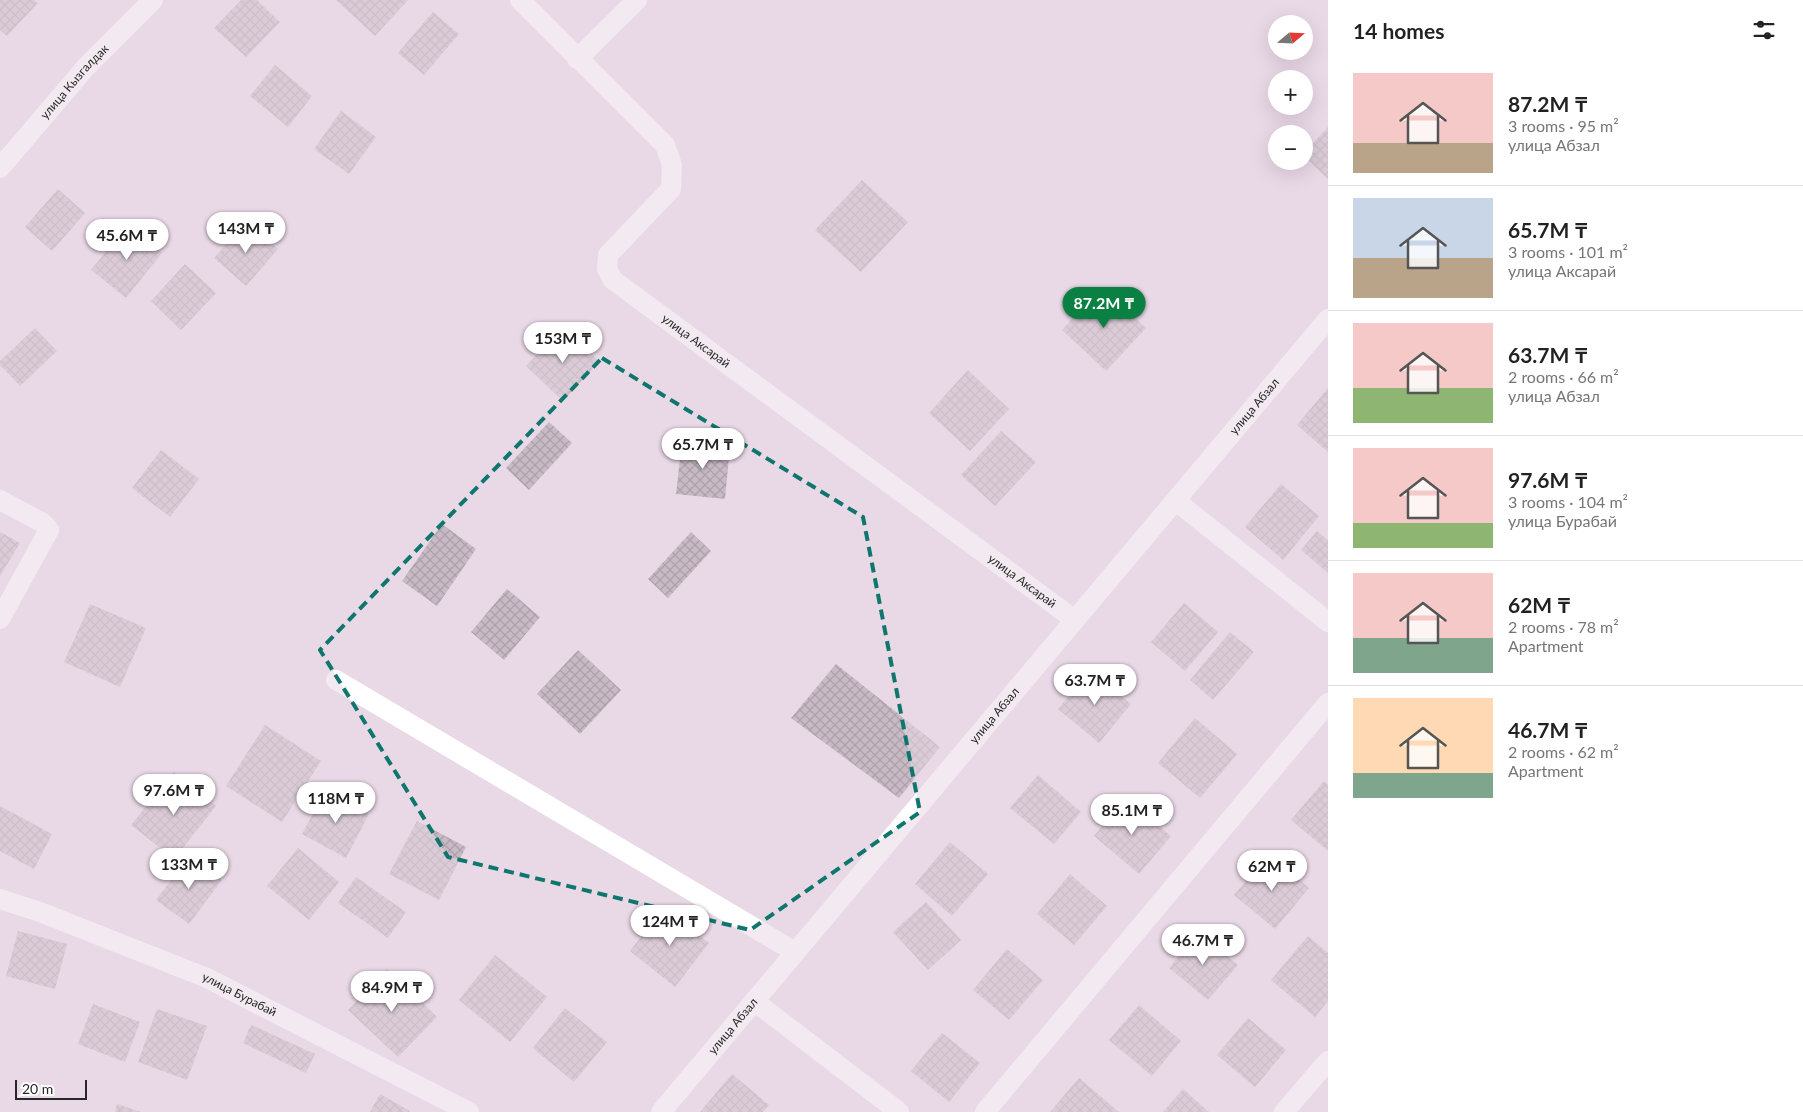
<!DOCTYPE html>
<html lang="en">
<head>
<meta charset="utf-8">
<style>
	:root { --surface:#fff; --page:#f6f6f6; --text:#222; --muted:#767676; --line:#e0e0e0; --accent:#0b8043 }
	body { margin:0; font-family:Lato,sans-serif; background:var(--page); color:var(--text); height:100vh; display:flex; flex-direction:column; font-size:19px; white-space:nowrap }
	* { box-sizing:border-box; margin:0 }
	p { font-size:16px; color:var(--muted) }
	.icon { flex:none; width:28px; height:28px; fill:none; stroke:currentColor; stroke-width:2; stroke-linecap:round; stroke-linejoin:round }
	.map { position:relative; flex:1; overflow:hidden }
	.panel { display:flex; flex-direction:column; background:var(--surface); width:475px }
	.panel>* { flex:none }
	.needle { width:32px; rotate:71deg }
	.buttons { position:absolute; left:1268px; top:15px; display:grid; gap:10px }
	.buttons a { display:grid; place-items:center; width:45px; height:45px; border-radius:50%; background:var(--surface); box-shadow:0 5px 20px #0002; font-size:25px }
	.scale { position:absolute; left:15px; bottom:12px; width:72px; box-sizing:border-box; padding-left:5px; border:2px solid #272727; border-top:0; font-size:14px; line-height:18px; white-space:nowrap; color:#272727; -webkit-text-stroke:4px #fff; paint-order:stroke }
	.price { position:absolute; translate:-50% -42px; padding:0 11px; border-radius:18px; background:#fff; color:#222; font-size:16px; line-height:32px; filter:drop-shadow(0 1px 2px #0008) }
	.price::after { content:''; position:absolute; left:50%; top:30px; width:15px; height:11px; margin-left:-8px; background:inherit; clip-path:polygon(0 0,100% 0,50% 100%) }
	.price.selected { background:var(--accent); color:#fff }
	ul { padding:0; list-style:none }
	li { display:flex; align-items:center; gap:15px; height:125px; padding:0 25px }
	li+li { border-top:1px solid var(--line) }
	li span { display:grid; place-items:center; flex:none; width:140px; height:100px; border-radius:0px; color:#555 }
	li>.icon { margin-inline-start:auto }
	span .icon { width:60px; height:60px; fill:#fffc; stroke-width:1 }
	li b { font-size:21px }
	h2 { display:flex; justify-content:space-between; align-items:center; height:60px; padding:0 25px; font-size:21px }
	main { display:flex; flex:1; min-height:0 }
	.map>svg:first-child { display:block }
	.building { fill:url(#building-cross-hatch) }
	.lines { fill:none; stroke-linecap:round; stroke-linejoin:round }
	.minor { stroke:#fff; stroke-width:20 }
	.marked { fill:none; stroke:#0f766e; stroke-width:4; stroke-dasharray:10 6; stroke-linejoin:round }
	.labels { text-anchor:middle; stroke-width:4; stroke-linejoin:round; paint-order:stroke }
	.street-label { font-size:12px; fill:#272727; stroke:#fff }
</style>
</head>
<body>
<main>
<div class="map">
<svg width="1328" height="1112" viewBox="0 0 1328 1112">
	<defs>
		<pattern id="building-cross-hatch" width="8" height="8" patternUnits="userSpaceOnUse" patternTransform="scale(1.25)"><rect width="8" height="8" fill="#c8bac5"/><path d="M0 0l8 8M0 8l8-8" fill="none" stroke="#aca0a9"/></pattern>
	</defs>
	<rect width="100%" height="100%" fill="#e9d8e6"/>
	<path class="building" d="M0 0H34L38 3 7 36 0 30Z
		M241 0H257L280 22 246 57 214 28Z
		M336 0H408L375 36Z
		M433 12 459 34 424 75 398 53Z
		M275 65 312 96 288 127 250 96Z
		M341 111 376 137 349 174 314 149Z
		M1328 127V179L1304 156V153Z
		M862 180 908 222 861 272 815 230Z
		M58 189 85 213 52 251 25 227Z
		M247 221 278 249 246 286 214 258Z
		M128 224 162 253 126 298 91 270Z
		M185 264 216 293 181 330 151 301Z
		M1101 287 1146 328 1106 371 1062 330Z
		M562 327 599 361 563 401 526 366Z
		M35 328 57 351 20 386 0 365V361Z
		M968 370 1009 409 970 451 929 413Z
		M1328 388V452L1297 425Z
		M549 422 572 443 529 490 506 468Z
		M1001 431 1036 462 995 506 961 475Z
		M682 441 730 446 725 499 676 494Z
		M161 450 199 479 170 517 132 488Z
		M1281 484 1319 516 1283 560 1245 527Z
		M442 524 476 549 437 606 402 581Z
		M1317 531 1328 540V573L1301 550Z
		M0 532 20 543 0 576Z
		M691 532 711 551 668 598 648 579Z
		M507 589 540 617 504 660 471 632Z
		M1184 603 1218 632 1185 671 1151 642Z
		M90 604 146 628 120 687 64 662Z
		M1230 632 1254 652 1213 700 1190 680Z
		M578 650 621 690 580 734 537 694Z
		M836 664 940 747 899 798 791 718Z
		M1090 670 1131 704 1099 743 1058 709Z
		M1195 718 1237 754 1200 798 1158 763Z
		M265 725 321 761 282 822 226 786Z
		M174 772 216 806 174 859 131 825Z
		M1038 775 1081 812 1054 844 1010 808Z
		M1324 781 1328 785V851L1291 820Z
		M326 790 369 814 346 858 302 834Z
		M1126 798 1171 836 1139 874 1094 836Z
		M0 806 52 834 34 869 0 851Z
		M417 821 466 847 439 900 389 874Z
		M950 842 988 874 952 916 915 884Z
		M298 848 339 882 309 920 267 886Z
		M1269 854 1309 888 1275 929 1234 895Z
		M189 856 222 880 189 924 156 900Z
		M1070 874 1107 906 1074 945 1037 914Z
		M356 877 406 912 388 938 338 903Z
		M926 902 961 940 928 970 893 932Z
		M664 907 709 943 675 987 630 951Z
		M18 931 67 944 55 989 6 976Z
		M1199 932 1238 965 1208 1000 1169 968Z
		M1308 936 1328 953V1001L1315 1017 1271 980Z
		M1007 949 1043 980 1009 1020 973 990Z
		M495 955 547 997 510 1042 459 1000Z
		M387 969 437 1017 398 1057 348 1010Z
		M93 1004 140 1022 125 1062 78 1044Z
		M1139 1005 1181 1041 1152 1076 1109 1040Z
		M565 1008 607 1042 574 1082 533 1048Z
		M157 1009 207 1026 187 1080 138 1062Z
		M1248 1018 1286 1050 1255 1087 1217 1055Z
		M251 1025 315 1054 306 1073 243 1043Z
		M942 1033 980 1063 949 1102 911 1071Z
		M732 1074 769 1105 763 1112H700Z
		M1079 1078 1119 1112H1050Z
		M1183 1089 1209 1112H1163Z
		M380 1094 410 1111 409 1112H370Z
		M117 1104 141 1112H115Z"/>
	<g class="lines">
		<g class="minor">
			<path id="s1" d="M520 0 665 145 672 165 671 189 608 255 607 269 613 280 1075 620"/>
			<path d="M577 59 637 0"/>
			<path id="s2" d="M0 168 86 67 153 0"/>
			<path d="M0 500 43 523 49 530 0 619"/>
			<path d="M1176 501 1328 622"/>
			<path d="M336 680 795 952"/>
			<path id="s3" d="M0 899 40 912 207 978 469 1112"/>
			<path d="M754 1001 899 1112"/>
			<path id="s4" d="M661 1112 1328 319"/>
			<path d="M985 1112 1328 703"/>
			<path d="M1284 1112 1328 1061"/>
		</g>
	</g>
	<path d="M0 0H1328V1112H0ZM602 358 863 517 920 812 750 930 448 857 320 650Z" fill="#e9d8e6" fill-opacity=".55" fill-rule="evenodd"/>
	<path class="marked" d="M602 358 863 517 920 812 750 930 448 857 320 650Z"/>
	<g class="labels">
		<g class="street-label">
			<text dy="4" stroke="none"><textPath href="#s2" startOffset="114">улица Кызгалдак</textPath></text>
			<text dy="4" stroke="none"><textPath href="#s1" startOffset="471">улица Аксарай</textPath></text>
			<text dy="4" stroke="none"><textPath href="#s4" startOffset="922">улица Абзал</textPath></text>
			<text dy="4" stroke="none"><textPath href="#s1" startOffset="876">улица Аксарай</textPath></text>
			<text dy="4" stroke="none"><textPath href="#s4" startOffset="518">улица Абзал</textPath></text>
			<text dy="4" stroke="none"><textPath href="#s3" startOffset="258">улица Бурабай</textPath></text>
			<text dy="4" stroke="none"><textPath href="#s4" startOffset="112">улица Абзал</textPath></text>
		</g>
	</g>
</svg>
<div class="buttons">
<a><svg class="needle" viewBox="-14 -14 28 28"><path d="M0-13l5 13h-10z" fill="#e53935"/><path d="M0 13l5-13h-10z" fill="#767676"/></svg></a>
<a>+</a>
<a>−</a>
</div>
<div class="scale">20 m</div>
<b class="price" style="left:246px;top:254px">143M ₸</b>
<b class="price" style="left:127px;top:261px">45.6M ₸</b>
<b class="price selected" style="left:1104px;top:329px">87.2M ₸</b>
<b class="price" style="left:563px;top:364px">153M ₸</b>
<b class="price" style="left:703px;top:470px">65.7M ₸</b>
<b class="price" style="left:1095px;top:706px">63.7M ₸</b>
<b class="price" style="left:174px;top:816px">97.6M ₸</b>
<b class="price" style="left:336px;top:824px">118M ₸</b>
<b class="price" style="left:1132px;top:836px">85.1M ₸</b>
<b class="price" style="left:189px;top:890px">133M ₸</b>
<b class="price" style="left:1272px;top:892px">62M ₸</b>
<b class="price" style="left:670px;top:947px">124M ₸</b>
<b class="price" style="left:1203px;top:966px">46.7M ₸</b>
<b class="price" style="left:392px;top:1013px">84.9M ₸</b>
</div>
<section class="panel">
<h2>14 homes<svg class="icon" aria-label="filters" viewBox="0 0 24 24"><path d="M4 7h16M4 17h16"/><circle cx="9" cy="7" r="2"/><circle cx="15" cy="17" r="2"/></svg></h2>
<ul>
<li><span style="background:linear-gradient(#f6c9c9 70%,#b9a48a 0)"><svg class="icon" aria-label="home" viewBox="0 0 24 24"><path d="M3 11l9-7 9 7M6 9v11h12V9"/></svg></span><div><b>87.2M ₸</b><p>3 rooms · 95 m²</p><p>улица Абзал</p></div></li>
<li><span style="background:linear-gradient(#c9d6e8 60%,#b9a48a 0)"><svg class="icon" aria-label="home" viewBox="0 0 24 24"><path d="M3 11l9-7 9 7M6 9v11h12V9"/></svg></span><div><b>65.7M ₸</b><p>3 rooms · 101 m²</p><p>улица Аксарай</p></div></li>
<li><span style="background:linear-gradient(#f6c9c9 65%,#8fb573 0)"><svg class="icon" aria-label="home" viewBox="0 0 24 24"><path d="M3 11l9-7 9 7M6 9v11h12V9"/></svg></span><div><b>63.7M ₸</b><p>2 rooms · 66 m²</p><p>улица Абзал</p></div></li>
<li><span style="background:linear-gradient(#f6c9c9 75%,#8fb573 0)"><svg class="icon" aria-label="home" viewBox="0 0 24 24"><path d="M3 11l9-7 9 7M6 9v11h12V9"/></svg></span><div><b>97.6M ₸</b><p>3 rooms · 104 m²</p><p>улица Бурабай</p></div></li>
<li><span style="background:linear-gradient(#f6c9c9 65%,#7fa58c 0)"><svg class="icon" aria-label="home" viewBox="0 0 24 24"><path d="M3 11l9-7 9 7M6 9v11h12V9"/></svg></span><div><b>62M ₸</b><p>2 rooms · 78 m²</p><p>Apartment</p></div></li>
<li><span style="background:linear-gradient(#ffd9b3 75%,#7fa58c 0)"><svg class="icon" aria-label="home" viewBox="0 0 24 24"><path d="M3 11l9-7 9 7M6 9v11h12V9"/></svg></span><div><b>46.7M ₸</b><p>2 rooms · 62 m²</p><p>Apartment</p></div></li>
</ul>
</section>
</main>
</body>
</html>
